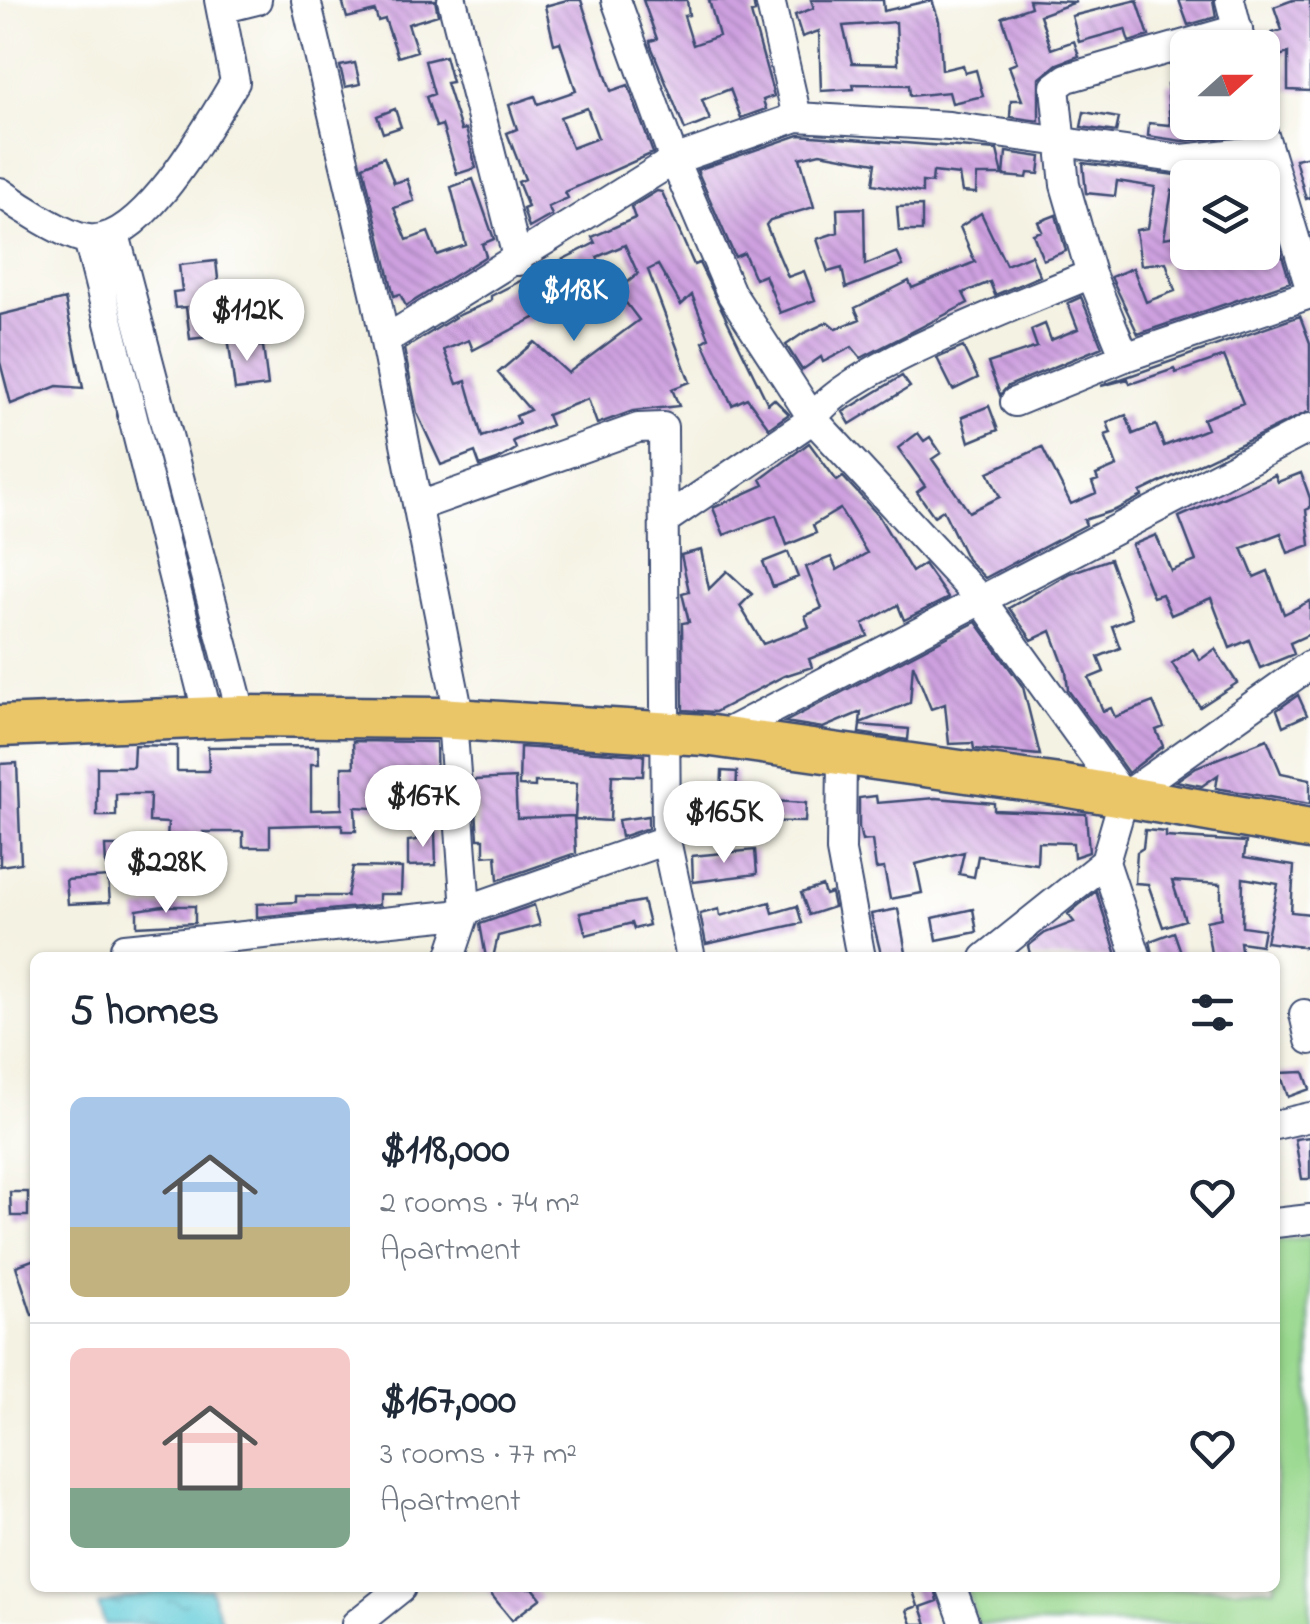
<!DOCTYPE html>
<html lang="en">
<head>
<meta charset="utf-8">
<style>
	:root { --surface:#fff; --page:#f2f2f3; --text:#1f2937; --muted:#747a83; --line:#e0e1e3; --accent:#1f6fb2 }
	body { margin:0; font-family:"Indie Flower",sans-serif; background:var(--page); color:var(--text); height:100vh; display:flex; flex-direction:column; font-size:38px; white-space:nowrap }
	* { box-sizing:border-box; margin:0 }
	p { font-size:32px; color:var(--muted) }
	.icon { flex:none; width:55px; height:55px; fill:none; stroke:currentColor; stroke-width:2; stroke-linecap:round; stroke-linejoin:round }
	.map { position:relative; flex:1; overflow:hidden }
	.drawer { position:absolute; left:30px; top:952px; width:1250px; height:640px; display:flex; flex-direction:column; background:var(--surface); border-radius:15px; box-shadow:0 2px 8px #0004 }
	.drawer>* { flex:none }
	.needle { width:65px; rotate:69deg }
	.buttons { position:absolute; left:1170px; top:30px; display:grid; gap:20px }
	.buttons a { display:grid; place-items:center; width:110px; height:110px; border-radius:15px; background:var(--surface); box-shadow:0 2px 8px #0004; font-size:50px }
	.price { position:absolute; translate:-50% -85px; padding:0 22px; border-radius:35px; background:#fff; color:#222; font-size:32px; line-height:65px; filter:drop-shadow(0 2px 5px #0008) }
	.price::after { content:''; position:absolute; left:50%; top:60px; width:30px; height:22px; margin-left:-15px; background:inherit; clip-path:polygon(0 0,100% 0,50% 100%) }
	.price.selected { background:var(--accent); color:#fff }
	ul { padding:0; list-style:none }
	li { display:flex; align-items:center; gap:30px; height:250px; padding:0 40px }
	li+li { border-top:2px solid var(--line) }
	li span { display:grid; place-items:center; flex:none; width:280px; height:200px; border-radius:15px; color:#555 }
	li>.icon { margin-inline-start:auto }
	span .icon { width:120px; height:120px; fill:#fffc; stroke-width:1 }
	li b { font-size:42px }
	h2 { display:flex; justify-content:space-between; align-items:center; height:120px; padding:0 40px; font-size:42px }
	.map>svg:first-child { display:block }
	.green { fill:#99d88e; stroke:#5a8476; stroke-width:2.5 }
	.water { fill:url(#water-ripples); stroke:#3c7c9a; stroke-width:2.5 }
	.building { fill:url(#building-back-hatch); fill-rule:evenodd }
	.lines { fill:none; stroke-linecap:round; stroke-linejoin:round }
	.minor-casing { stroke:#3c4c72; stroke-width:32 }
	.highway-casing { stroke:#3c4c72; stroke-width:45 }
	.minor { stroke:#fff; stroke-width:28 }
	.highway { stroke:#ebc669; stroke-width:40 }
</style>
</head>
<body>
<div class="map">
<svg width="1310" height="1624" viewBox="0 0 1310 1624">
	<defs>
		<pattern id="water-ripples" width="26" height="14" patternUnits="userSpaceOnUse" patternTransform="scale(2.5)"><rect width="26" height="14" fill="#5ecad7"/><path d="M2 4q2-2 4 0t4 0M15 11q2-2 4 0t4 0" fill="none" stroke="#4da4b2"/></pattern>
		<pattern id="building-back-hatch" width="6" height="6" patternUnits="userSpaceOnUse" patternTransform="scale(2.5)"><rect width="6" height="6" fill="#cfa1e0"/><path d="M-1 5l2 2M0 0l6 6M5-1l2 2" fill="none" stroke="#a784b9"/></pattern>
	</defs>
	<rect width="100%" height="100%" fill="#fff"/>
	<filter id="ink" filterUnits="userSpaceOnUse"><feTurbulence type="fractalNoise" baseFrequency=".01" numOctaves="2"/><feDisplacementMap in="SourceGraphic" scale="20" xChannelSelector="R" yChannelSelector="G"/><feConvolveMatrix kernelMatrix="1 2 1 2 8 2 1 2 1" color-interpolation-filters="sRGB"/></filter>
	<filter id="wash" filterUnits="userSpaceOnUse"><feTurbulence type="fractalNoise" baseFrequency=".0048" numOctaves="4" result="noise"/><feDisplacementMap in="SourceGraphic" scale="40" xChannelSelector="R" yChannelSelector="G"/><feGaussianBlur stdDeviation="2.25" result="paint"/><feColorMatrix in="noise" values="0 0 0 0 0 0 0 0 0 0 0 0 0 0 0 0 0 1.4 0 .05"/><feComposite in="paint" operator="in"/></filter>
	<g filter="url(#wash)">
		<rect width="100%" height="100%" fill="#f4f2e2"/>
		<path class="green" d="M1310 1237V1624H978L966 1588H1275V1241Z"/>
		<path class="water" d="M172 1588H210L222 1624H105L98 1605Z"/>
		<g id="blocks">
			<path class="building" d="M342 0H435L438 15 408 24 417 51 398 57 385 19 378 21 375 11 347 18Z
				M567 0H581L611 91 628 85 653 153 565 192 568 198 548 207 552 215 529 228 523 209 528 207 518 182 525 179 507 133 517 129 509 105 535 96 538 104 576 91 560 42 554 44 545 6ZM587 108 598 138 572 148 560 117Z
				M643 0H687L689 15 684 16 693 45 719 36 709 0H753L755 12 751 13 774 96 763 100 766 109 741 118 730 89 702 100 710 120 685 130 651 46 650 41 657 39Z
				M811 0H883L884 11 932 0 939 21 942 70 963 65 965 73 976 70 983 96 952 103 949 92 910 96 909 85 853 84 854 89 821 91 819 31 802 37 795 15 814 8ZM896 22 898 64 852 63 843 26Z
				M1029 0 1076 2 1040 15 1051 49 1074 41 1079 56 1057 64 1039 79V121L1010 117 1011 100H1022L1009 66 1017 63 1002 17 1031 7Z
				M1137 0 1149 36 1129 42 1125 29 1079 42 1072 16Z
				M1179 0H1213L1216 17 1188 25Z
				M1293 0H1310V91L1288 90V53L1280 56 1272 33 1282 30 1274 7Z
				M445 56 452 82 446 83 461 130 466 129 476 168 457 174 442 125 436 127 426 97 434 94 425 61Z
				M355 63 360 84 345 87 340 66Z
				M1188 82V122H1243L1246 135 1182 141 1148 136 1149 123 1170 125 1167 84Z
				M395 109 401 127 383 133 377 116Z
				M1084 112 1119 118 1116 132 1081 127Z
				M799 135 997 150 1003 175H977L976 193 962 192 959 175 933 172 932 183 922 182V193L873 184 876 163 820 153 800 158 814 207 770 220 766 225 788 277 804 271 815 300 780 313 765 275 755 279 744 253 735 257 697 170Z
				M1006 152 1041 157 1039 174 1028 173 1027 178 1004 176Z
				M1310 156V198L1306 199 1295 159Z
				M384 157 394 183 407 179 414 201 394 208 407 240 428 232 437 255 466 245 451 187 473 179 494 239 482 244 486 256 406 306 400 294 394 296 363 166Z
				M1083 163 1183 176 1181 191 1172 190 1164 238 1188 234V252H1262L1263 193 1290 282 1138 334 1111 277 1133 268 1146 302 1175 291 1166 262 1141 265 1136 230 1148 228 1155 187 1117 181 1115 196 1086 193Z
				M657 191 662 192 694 265 699 263 768 404 774 399 789 414 769 428 747 398 732 405 703 342 709 338 692 295 681 305 658 265 648 270 690 382 672 389 679 406 633 411 597 424 588 399 547 415 551 425 513 441 516 449 497 460 480 466 475 452 441 465 417 413 404 349 457 316 491 301V296L595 243 592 237 635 218 631 207ZM625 245 638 274 617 291 639 320 568 373 534 342 498 373 530 410 516 416 519 423 482 437 466 381 457 384 444 350 469 340 473 350 555 307 547 289 572 274 575 279 580 276 593 310 614 302 597 257Z
				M922 206V231H899L897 207Z
				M864 208 865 265 897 252 903 266 846 288 842 268 828 272 817 239 838 232 837 209Z
				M981 213 1006 265 1031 255 1040 276 995 295 990 282 963 293 968 303 861 358 852 347 823 362 821 357 802 370 786 345 802 334 828 322 836 329 860 319 855 308 909 281 912 288 975 262 960 227Z
				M1056 215 1066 251 1043 260 1033 234 1042 231 1038 222Z
				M216 261 220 296 229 295 234 334 190 339 186 307 175 308 173 292 182 291 179 265Z
				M1081 297 1102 347 1008 386 1000 395 988 363 1037 347 1031 330 1045 324 1051 340 1078 329 1068 303Z
				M65 299 83 388 57 386 11 404 0 362V315Z
				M1300 316 1310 343V411L1140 492 1142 496 1115 510 1084 520 1086 525 985 578 967 559 943 510 934 516 917 492 925 486 898 448 918 433 924 441 930 437 941 453 932 459 969 512 1000 497 988 472 1042 447 1071 504 1096 493 1092 482 1098 480 1096 475 1117 466 1105 435 1111 433 1107 422 1126 415 1133 434 1156 425 1164 446 1207 429 1203 419 1243 403 1224 356 1176 373 1174 369 1130 384 1128 379 1101 386Z
				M247 335 248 347 263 346 268 386 235 390 228 337Z
				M963 347 978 378 953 390 937 358Z
				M902 376 910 387 850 424 843 412Z
				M989 406 998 430 969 442 962 417Z
				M809 443 837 481 843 477 878 515 912 572 924 564 948 598 904 620 898 605 863 624 868 636 809 659 812 667 784 676 715 712 683 710 682 623 689 622 682 593 689 591 681 555 701 550 709 589 727 571 752 594 740 606 763 644 809 627 805 616 822 608 806 567 831 557 837 570 867 553 840 509 813 525 816 533 787 545 776 515 724 535 713 508 764 485 761 479Z
				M1301 473 1310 498V508L1306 510 1310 545 1288 553 1281 533 1242 548 1254 577 1268 571 1284 614 1310 601V634L1290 643 1294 654 1260 668 1249 640 1230 648 1211 598 1171 615 1162 594 1153 597 1132 545 1156 535 1171 571 1196 561 1179 517 1275 475 1278 482Z
				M788 552 798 577 773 587 763 562Z
				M1110 559 1132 618 1112 626 1120 648 1098 657 1104 672 1089 678 1103 711 1111 708 1115 717 1153 702 1164 727 1156 730 1163 746 1128 773 1068 690 1066 671 1051 631 1032 640 1009 608 1070 573Z
				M976 622 1023 687 1040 755 974 749 973 743 949 744 945 704 931 709 913 664 910 703 860 723 861 712 823 728 785 722Z
				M1193 649 1200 660 1215 649 1237 683 1200 707 1172 663Z
				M1298 695 1307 715 1283 726 1277 710Z
				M860 725 909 729 908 740 859 733Z
				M1267 739 1281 773 1310 779V804L1216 788 1218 775 1202 786 1176 781 1196 767Z
				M353 741 436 742 437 801H422V788L395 787 393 809 355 807 356 831H342V824L270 826V847H243V832H203L202 844 167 842 168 823 149 822 150 794H116V816H97V767H133L134 745 177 746V771H209L208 747 318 746 319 764H311V810L342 809V767H354Z
				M520 747 644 755 643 776 612 775 610 821 575 819 577 783 535 782V787L519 786Z
				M17 763 21 863 0 866V764Z
				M722 771 737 772 736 799 806 803 805 822 720 821Z
				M515 778 517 818 574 816 576 853 498 880 496 855 484 856V839H478L474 780Z
				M876 796 877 803 936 798 994 803V810L1086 814 1089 852 1074 857 1073 843 1038 842 1037 864 978 856 974 877 959 874 964 852 916 864 922 893 890 899 884 868 876 869 872 840 862 841 859 827V798Z
				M648 816V828L621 837 618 820Z
				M1145 830 1166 832V837L1246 842 1244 858 1294 866 1291 912 1310 914V948L1266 942 1278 884 1243 878 1242 926 1264 929 1261 945 1240 942 1242 958 1211 954 1206 921 1221 918V884L1172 881 1185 920 1163 927 1148 884 1135 883 1137 852 1143 848Z
				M417 832H435L436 865 408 866V841L417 840Z
				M105 846H123L124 863 106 865Z
				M755 850 757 874 693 882 692 856Z
				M353 867 402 868 401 894H379V905L257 917V904L296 902V896H347Z
				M108 877 110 902 68 904 66 880Z
				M822 886 825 895 831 893 834 907 809 915 801 893Z
				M1096 891 1118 958H1031L1028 946 1045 933 1074 922 1068 914Z
				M643 901 649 925 634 929 632 923 586 935 580 913Z
				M770 902 773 913 797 906 802 923 706 944 700 914 719 909 720 916Z
				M534 905 540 925 498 936 493 958H486L480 924Z
				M163 906H195V923L137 926V910Z
				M898 909 907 958H882L871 914Z
				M973 909 977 932 937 940 933 918Z
				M1174 932 1183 958H1154L1150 941Z
				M1304 1072 1310 1089 1288 1097 1280 1073Z
				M1310 1137V1179H1302L1295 1139Z
				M10 1192H28V1216H11Z
				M35 1259V1315H32L16 1266Z
				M486 1588H533L541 1598 512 1620Z
				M912 1588H935L938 1601 921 1607 927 1624H912L907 1610 918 1606Z"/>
		</g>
	</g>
	<g filter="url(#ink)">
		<use href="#blocks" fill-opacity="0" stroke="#3c4c72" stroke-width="2.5"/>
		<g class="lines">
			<g class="minor-casing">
				<path id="minor" d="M306 0 375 292 460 720
					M452 0 518 261
					M616 0 674 160 731 293 813 419 982 601 1124 797
					M770 0 797 117
					M1230 0 1242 48
					M221 9 257 0
					M1260 122 1310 288
					M0 192C19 206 64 236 88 239 143 246 210 122 235 82L219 0
					M115 234 242 716
					M88 239 208 716
					M385 340 674 160 797 117 949 126 1182 159 1266 150
					M1125 357 1091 274 1065 185 1055 87 1067 78 1238 29
					M1015 402 1125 357 1310 294
					M419 506 638 428 663 427 666 840 691 958
					M665 520 813 419C843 368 1029 301 1091 274
					M719 737 1310 428
					M842 754 841 851 861 958
					M1105 862 1137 958
					M125 948 452 915 666 840
					M450 958 466 910 452 719
					M985 958 1105 862 1124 797 1310 665
					M1304 1014 1310 1040
					M1275 1125 1310 1117
					M1275 1223 1310 1219
					M952 1588 965 1624
					M356 1624 401 1588"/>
			</g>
			<g class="highway-casing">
				<path id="highway" d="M0 726 242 716 438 718 705 735 1059 785 1310 829"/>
			</g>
			<use href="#minor" class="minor"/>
			<use href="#highway" class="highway"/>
		</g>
	</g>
</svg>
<div class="buttons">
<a><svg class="needle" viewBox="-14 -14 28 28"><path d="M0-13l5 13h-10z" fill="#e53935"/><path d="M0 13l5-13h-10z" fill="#747a83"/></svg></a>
<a><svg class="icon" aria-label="layers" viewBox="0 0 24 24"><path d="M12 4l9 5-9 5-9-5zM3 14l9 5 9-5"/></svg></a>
</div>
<b class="price selected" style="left:574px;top:344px">$118K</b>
<b class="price" style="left:247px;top:364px">$112K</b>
<b class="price" style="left:423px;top:850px">$167K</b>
<b class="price" style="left:724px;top:866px">$165K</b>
<b class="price" style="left:166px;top:916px">$228K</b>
<section class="drawer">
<h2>5 homes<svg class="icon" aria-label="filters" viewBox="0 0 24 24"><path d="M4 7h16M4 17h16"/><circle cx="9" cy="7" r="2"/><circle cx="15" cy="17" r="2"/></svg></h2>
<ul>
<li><span style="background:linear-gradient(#a9c7e8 65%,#c2b280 0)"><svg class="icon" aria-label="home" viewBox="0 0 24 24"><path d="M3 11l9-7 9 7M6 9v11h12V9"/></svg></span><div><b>$118,000</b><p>2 rooms · 74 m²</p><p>Apartment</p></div><svg class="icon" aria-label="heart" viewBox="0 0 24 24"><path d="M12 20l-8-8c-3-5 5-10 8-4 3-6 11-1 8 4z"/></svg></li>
<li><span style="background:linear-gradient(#f6c9c9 70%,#7fa58c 0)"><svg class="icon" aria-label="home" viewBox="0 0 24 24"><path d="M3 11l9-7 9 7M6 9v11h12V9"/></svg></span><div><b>$167,000</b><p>3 rooms · 77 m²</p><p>Apartment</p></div><svg class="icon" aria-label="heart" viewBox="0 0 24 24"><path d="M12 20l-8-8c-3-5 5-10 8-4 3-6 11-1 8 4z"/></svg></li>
</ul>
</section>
</div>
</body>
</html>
